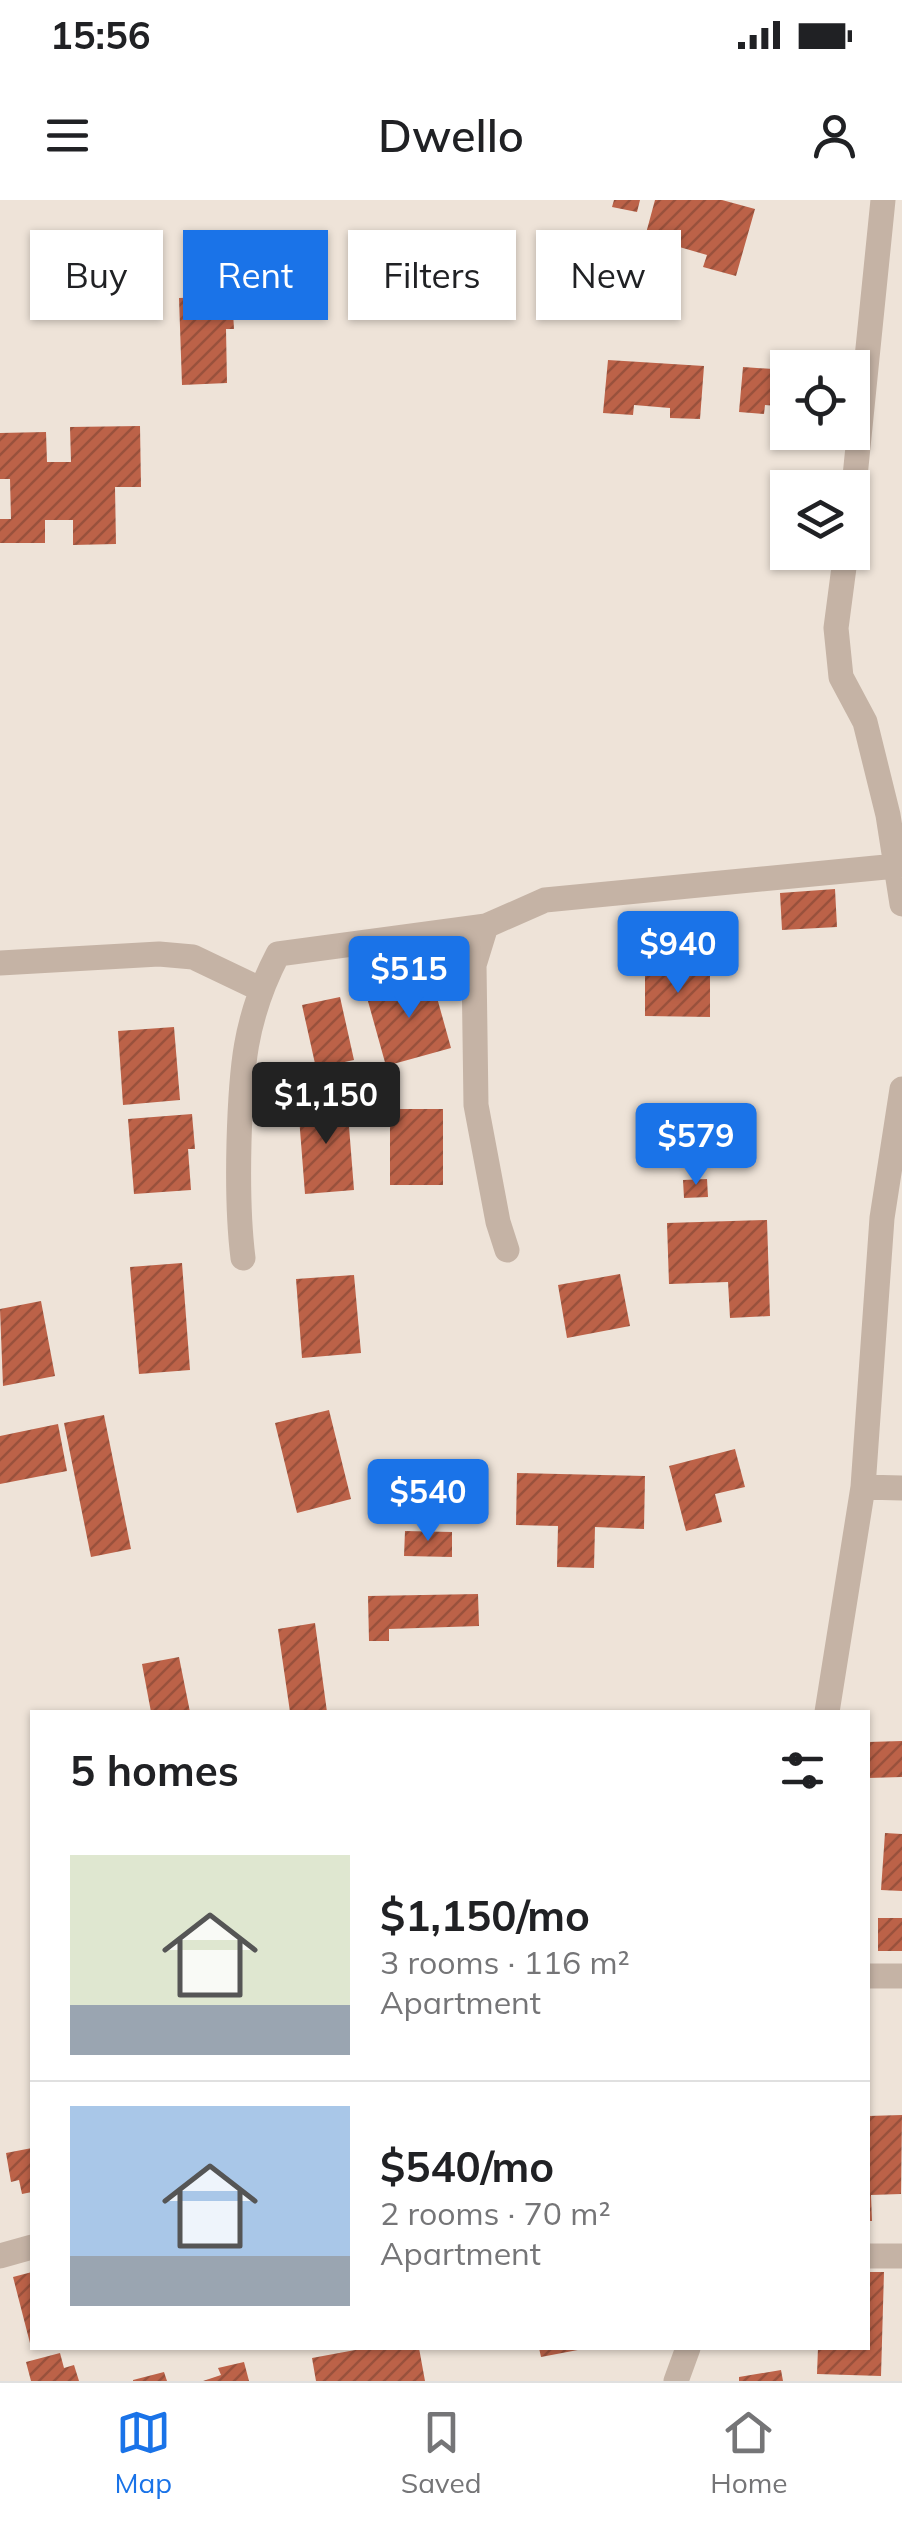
<!DOCTYPE html>
<html lang="en">
<head>
<meta charset="utf-8">
<style>
	:root { --surface:#fff; --page:#f2f2f2; --text:#202124; --muted:#757577; --line:#e0e0e0; --accent:#1a73e8 }
	body { margin:0; font-family:Mulish,sans-serif; background:var(--page); color:var(--text); height:100vh; display:flex; flex-direction:column; font-size:38px; white-space:nowrap }
	* { box-sizing:border-box; margin:0 }
	p { font-size:32px; color:var(--muted) }
	.icon { flex:none; width:55px; height:55px; fill:none; stroke:currentColor; stroke-width:2; stroke-linecap:round; stroke-linejoin:round }
	.map { position:relative; flex:1; overflow:hidden }
	.details { position:absolute; left:30px; top:1510px; width:840px; height:640px; display:flex; flex-direction:column; background:var(--surface); border-radius:0px; box-shadow:0 2px 8px #0004 }
	.details>* { flex:none }
	.top-card { position:absolute; left:30px; top:30px; width:842px; height:90px; display:flex; gap:20px }
	.buttons { position:absolute; left:770px; top:150px; display:grid; gap:20px }
	.buttons a { display:grid; place-items:center; width:100px; height:100px; border-radius:0px; background:var(--surface); box-shadow:0 2px 8px #0004; font-size:50px }
	.price { position:absolute; translate:-50% -85px; padding:0 22px; border-radius:10px; background:var(--accent); color:#fff; font-size:32px; line-height:65px; filter:drop-shadow(0 2px 5px #0008) }
	.price::after { content:''; position:absolute; left:50%; top:60px; width:30px; height:22px; margin-left:-15px; background:inherit; clip-path:polygon(0 0,100% 0,50% 100%) }
	.price.selected { background:#222; color:#fff }
	ul { padding:0; list-style:none }
	li { display:flex; align-items:center; gap:30px; height:250px; padding:0 40px }
	li+li { border-top:2px solid var(--line) }
	li span { display:grid; place-items:center; flex:none; width:280px; height:200px; border-radius:0px; color:#555 }
	li>.icon { margin-inline-start:auto }
	span .icon { width:120px; height:120px; fill:#fffc; stroke-width:1 }
	li b { font-size:42px }
	h2 { display:flex; justify-content:space-between; align-items:center; height:120px; padding:0 40px; font-size:42px }
	.tag { padding:0 35px; border-radius:0px; background:var(--surface); box-shadow:0 2px 8px #0004; font-size:35px; line-height:90px }
	.tag.selected { background:var(--accent); color:#fff }
	.status { display:flex; justify-content:space-between; align-items:center; height:70px; padding:0 50px; background:var(--surface); direction:ltr }
	.status svg { height:28px; fill:currentColor }
	header { display:flex; justify-content:space-between; align-items:center; height:130px; padding:0 40px; background:var(--surface); font-size:45px; font-weight:600 }
	.dock { display:flex; justify-content:space-around; align-items:center; height:140px; border-top:2px solid var(--line); background:var(--surface); font-size:28px; color:var(--muted) }
	.dock a { display:grid; justify-items:center; gap:5px }
	.dock .selected { color:var(--accent) }
	.map>svg:first-child { display:block }
	.building { fill:url(#building-hatch) }
	.lines { fill:none; stroke-linecap:round; stroke-linejoin:round }
	.street { stroke:#c5b3a5; stroke-width:25 }
</style>
</head>
<body>
<div class="status"><b>15:56</b><svg viewBox="0 0 49 12"><path d="M0 12V9h3v3zM5 12V6h3v6zM10 12V3h3v9zM15 12V0h3v12zM26 1h20v11H26zM47 4h2v5h-2z"/></svg></div>
<header><svg class="icon" aria-label="menu" viewBox="0 0 24 24"><path d="M4 6h16M4 12h16M4 18h16"/></svg>Dwello<svg class="icon" aria-label="person" viewBox="0 0 24 24"><circle cx="12" cy="8" r="4"/><path d="M4 21q1-7 8-7t8 7"/></svg></header>
<div class="map">
<svg width="902" height="2181" viewBox="0 0 902 2181">
	<defs>
		<pattern id="building-hatch" width="6" height="6" patternUnits="userSpaceOnUse" patternTransform="scale(2.5)"><rect width="6" height="6" fill="#bc6248"/><path d="M-1 1l2-2M0 6l6-6M5 7l2-2" fill="none" stroke="#99513c"/></pattern>
	</defs>
	<rect width="100%" height="100%" fill="#eee3d8"/>
	<path class="building" d="M614 0H640L637 12 612 7Z
		M655 0H722L755 9 736 76 703 67 707 55 645 37Z
		M232 96 234 129H226L227 183 182 185 179 98Z
		M608 160 704 166 700 219 670 218V208L634 205 633 215 603 213Z
		M743 167 788 170V207L765 205 764 214 739 212Z
		M140 226 141 287H115L116 344 73 345V320H45V343H0V319H11L10 279H0V233L46 232 47 262H71L70 227Z
		M835 689 837 727 782 730 780 693Z
		M431 776 451 848 386 866 366 794Z
		M645 776H710V817L645 816Z
		M340 797 354 860 316 868 302 805Z
		M174 827 180 900 123 905 118 831Z
		M347 901 354 990 305 994 298 904Z
		M390 909H443V985H390Z
		M192 914 195 949H188L191 990 134 994 128 919Z
		M707 979 708 997 684 998 683 980Z
		M767 1020 770 1116 730 1118 728 1082 669 1084 667 1023Z
		M182 1063 190 1170 139 1174 130 1067Z
		M620 1074 630 1126 567 1138 558 1085Z
		M354 1075 361 1153 302 1158 296 1079Z
		M41 1101 55 1176 3 1186 0 1109Z
		M329 1210 351 1299 297 1313 275 1223Z
		M104 1215 131 1349 91 1357 64 1223Z
		M58 1224 67 1271 0 1284V1236Z
		M735 1249 745 1287 715 1294 722 1322 686 1331 669 1266Z
		M517 1273 645 1276 644 1329 595 1327 594 1368 557 1367 558 1326 516 1325Z
		M405 1331 452 1332V1357L404 1356Z
		M478 1394 479 1426 389 1429V1441H369L368 1396Z
		M315 1423 327 1512H290L278 1429Z
		M179 1457 190 1512H151L142 1464Z
		M902 1541V1577L868 1578V1542Z
		M885 1633 902 1634V1691L881 1690Z
		M878 1718H902V1751H878Z
		M902 1915 901 1994 871 1995 872 2021H868V1916Z
		M32 1948V1992L22 1994 19 1980 11 1982 6 1953Z
		M32 2072V2147H31L13 2077Z
		M868 2072H884L881 2176 817 2174 818 2148H868Z
		M366 2148H419L425 2181H316L312 2158Z
		M539 2148H583V2149L541 2157Z
		M60 2153 64 2168 74 2165 79 2181H31L26 2162Z
		M244 2162 249 2181H203L221 2175 218 2168Z
		M781 2170 783 2181H739V2177Z
		M164 2172 167 2181H133V2180Z"/>
	<g class="lines">
		<path class="street" d="M852 306 883 0
			M846 352 836 428 841 477 865 522 888 615 902 704
			M0 763 159 754 193 757 260 789
			M507 1050 498 1022 476 905 474 765 486 726 545 700 896 666
			M243 1058C238 1018 238 982 239 942 241 870 244 819 278 754L486 726
			M863 1287 902 1288
			M827 1512 863 1287 882 1018 902 889
			M868 1776H902
			M0 2056 32 2047
			M868 2056H902
			M676 2181 688 2148"/>
	</g>
</svg>
<div class="buttons">
<a><svg class="icon" aria-label="locate" viewBox="0 0 24 24"><circle cx="12" cy="12" r="6"/><path d="M12 2v4M12 18v4M2 12h4M18 12h4"/></svg></a>
<a><svg class="icon" aria-label="layers" viewBox="0 0 24 24"><path d="M12 4l9 5-9 5-9-5zM3 14l9 5 9-5"/></svg></a>
</div>
<b class="price" style="left:678px;top:796px">$940</b>
<b class="price" style="left:409px;top:821px">$515</b>
<b class="price selected" style="left:326px;top:947px">$1,150</b>
<b class="price" style="left:696px;top:988px">$579</b>
<b class="price" style="left:428px;top:1344px">$540</b>
<div class="top-card">
<a class="tag">Buy</a>
<a class="tag selected">Rent</a>
<a class="tag">Filters</a>
<a class="tag">New</a>
</div>
<section class="details">
<h2>5 homes<svg class="icon" aria-label="filters" viewBox="0 0 24 24"><path d="M4 7h16M4 17h16"/><circle cx="9" cy="7" r="2"/><circle cx="15" cy="17" r="2"/></svg></h2>
<ul>
<li><span style="background:linear-gradient(#dfe7d0 75%,#9aa5b1 0)"><svg class="icon" aria-label="home" viewBox="0 0 24 24"><path d="M3 11l9-7 9 7M6 9v11h12V9"/></svg></span><div><b>$1,150/mo</b><p>3 rooms · 116 m²</p><p>Apartment</p></div></li>
<li><span style="background:linear-gradient(#a9c7e8 75%,#9aa5b1 0)"><svg class="icon" aria-label="home" viewBox="0 0 24 24"><path d="M3 11l9-7 9 7M6 9v11h12V9"/></svg></span><div><b>$540/mo</b><p>2 rooms · 70 m²</p><p>Apartment</p></div></li>
</ul>
</section>
</div>
<nav class="dock">
<a class="selected"><svg class="icon" aria-label="map" viewBox="0 0 24 24"><path d="M3 6l6-2 6 2 6-2v14l-6 2-6-2-6 2zM9 4v14M15 6v14"/></svg>Map</a>
<a><svg class="icon" aria-label="saved" viewBox="0 0 24 24"><path d="M7 4h10v16l-5-4-5 4z"/></svg>Saved</a>
<a><svg class="icon" aria-label="home" viewBox="0 0 24 24"><path d="M3 11l9-7 9 7M6 9v11h12V9"/></svg>Home</a>
</nav>
</body>
</html>
